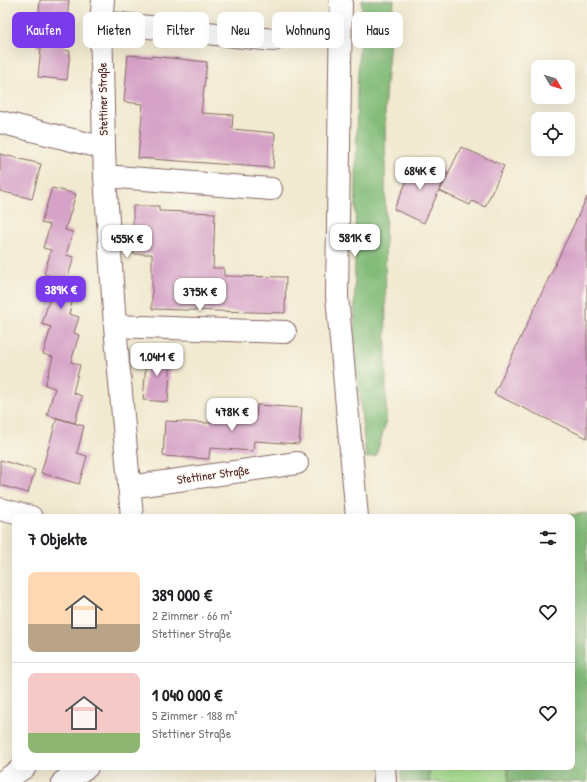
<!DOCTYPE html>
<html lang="de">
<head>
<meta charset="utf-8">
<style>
	:root { --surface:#fff; --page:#f6f6f6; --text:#202124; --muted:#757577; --line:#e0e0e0; --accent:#7c3aed }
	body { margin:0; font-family:"Patrick Hand",sans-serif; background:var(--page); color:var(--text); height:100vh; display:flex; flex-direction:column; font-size:15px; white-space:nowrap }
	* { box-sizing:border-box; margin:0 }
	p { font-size:13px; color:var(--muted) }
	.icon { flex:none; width:22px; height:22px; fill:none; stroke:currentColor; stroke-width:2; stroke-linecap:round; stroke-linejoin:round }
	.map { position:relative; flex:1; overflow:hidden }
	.panel { position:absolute; left:12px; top:514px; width:563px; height:256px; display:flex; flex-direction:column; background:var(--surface); border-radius:8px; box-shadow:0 4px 16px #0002 }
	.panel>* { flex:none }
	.guide { position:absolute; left:12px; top:12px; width:563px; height:36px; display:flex; gap:8px }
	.needle { width:26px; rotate:128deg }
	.fabs { position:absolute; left:531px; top:60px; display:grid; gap:8px }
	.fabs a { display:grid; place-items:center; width:44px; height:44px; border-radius:8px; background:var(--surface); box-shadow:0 4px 16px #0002; font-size:20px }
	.price { position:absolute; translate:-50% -34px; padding:0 9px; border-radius:8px; background:#fff; color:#222; font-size:13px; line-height:26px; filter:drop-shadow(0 1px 2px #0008) }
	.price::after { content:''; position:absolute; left:50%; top:24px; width:12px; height:9px; margin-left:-6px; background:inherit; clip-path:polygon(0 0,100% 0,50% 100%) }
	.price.selected { background:var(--accent); color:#fff }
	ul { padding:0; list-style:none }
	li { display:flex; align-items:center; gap:12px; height:100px; padding:0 16px }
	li+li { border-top:1px solid var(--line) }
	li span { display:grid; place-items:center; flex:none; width:112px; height:80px; border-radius:8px; color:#555 }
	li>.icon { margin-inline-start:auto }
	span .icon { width:48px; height:48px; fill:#fffc; stroke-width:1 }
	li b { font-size:17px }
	h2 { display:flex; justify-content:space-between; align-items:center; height:48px; padding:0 16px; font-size:17px }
	.tag { padding:0 14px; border-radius:8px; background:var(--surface); box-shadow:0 4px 16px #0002; font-size:14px; line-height:36px }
	.tag.selected { background:var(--accent); color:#fff }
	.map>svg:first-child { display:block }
	.green { fill:#a4dd8e; stroke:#777e5c }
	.forest { fill:#83bc79; stroke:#666e52 }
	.building { fill:#d6a2c7 }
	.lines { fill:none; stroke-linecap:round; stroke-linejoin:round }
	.street-casing { stroke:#846665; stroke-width:24 }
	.secondary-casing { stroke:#846665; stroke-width:24 }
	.street { stroke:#fff; stroke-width:22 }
	.secondary { stroke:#fff; stroke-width:22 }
	.labels { text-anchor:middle; stroke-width:3; stroke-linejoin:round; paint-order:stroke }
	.street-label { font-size:12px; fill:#4a1f2b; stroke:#fbf7ec }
</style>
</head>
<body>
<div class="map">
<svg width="587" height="782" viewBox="0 0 587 782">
	<rect width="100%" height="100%" fill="#fbf7ec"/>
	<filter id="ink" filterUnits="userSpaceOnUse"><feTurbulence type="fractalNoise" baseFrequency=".025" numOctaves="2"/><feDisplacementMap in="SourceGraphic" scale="8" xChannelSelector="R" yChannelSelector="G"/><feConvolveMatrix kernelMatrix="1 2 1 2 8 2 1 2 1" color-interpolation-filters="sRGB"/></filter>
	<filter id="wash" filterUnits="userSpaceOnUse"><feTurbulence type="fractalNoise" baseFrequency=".012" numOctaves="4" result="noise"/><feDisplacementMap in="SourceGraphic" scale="16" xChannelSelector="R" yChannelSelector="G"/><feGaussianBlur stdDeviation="0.9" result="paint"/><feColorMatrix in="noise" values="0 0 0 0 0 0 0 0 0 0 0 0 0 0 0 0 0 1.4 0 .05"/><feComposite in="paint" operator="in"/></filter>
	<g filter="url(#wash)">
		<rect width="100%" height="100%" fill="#f1e9d0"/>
		<path class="green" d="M429 767H507L509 782H429Z"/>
		<path class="forest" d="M362 0H394L385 94 386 422 376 456 366 458 354 345 357 90Z
			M587 513V782H509L507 767H572V517H550Z
			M400 767H429V782H402Z"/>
		<g id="blocks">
			<path class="building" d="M40 0H69L64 50 70 51 67 80 38 77 41 48 36 47Z
				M128 55 152 57V56L207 62 201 113 233 115 232 129 275 133 273 168 138 158 143 104 124 102Z
				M461 147 504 166 485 207 472 201 470 205 440 191Z
				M0 154 41 164 32 199 0 191Z
				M417 159 447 173 424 223 394 209Z
				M52 188 76 194 65 230 73 232 66 255 74 257 67 280 77 283 69 314 79 317 74 333 79 335 71 362 80 365 73 393 82 396 75 423 47 415 55 388 45 385 53 357 43 354 51 327 42 324 56 277 44 274 51 250 43 248 50 225 41 223Z
				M587 197V438L494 394Z
				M133 206H159V211L215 213 213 268H224V276L286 277 285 313 152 309V254H133Z
				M147 352 171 354 168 402 143 400Z
				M257 405 302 408 299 444 254 441 253 451 210 448 209 459 163 456 165 421 211 423 212 413 256 416Z
				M57 418 84 426 77 453 87 456 79 484 41 473Z
				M0 460 35 470 28 493 0 485Z"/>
		</g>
	</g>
	<g filter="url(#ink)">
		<use href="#blocks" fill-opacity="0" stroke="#846665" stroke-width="1"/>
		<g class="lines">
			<g class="street-casing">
				<path id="street" d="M103 0 101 22 104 148 105 176 115 326 132 517
					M101 22 274 40
					M0 122 104 148
					M105 176 271 189
					M115 326 285 332
					M129 487 297 463
					M0 509 31 517
					M2 782 25 767
					M63 782 87 767"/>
			</g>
			<g class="secondary-casing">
				<path id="secondary" d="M341 0 337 296 357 517
					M384 767 385 782"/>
			</g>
			<use href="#street" class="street"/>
			<use href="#secondary" class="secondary"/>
		</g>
	</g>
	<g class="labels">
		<g class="street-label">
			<text transform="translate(103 99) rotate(-91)" y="4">Stettiner Straße</text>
			<text transform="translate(213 475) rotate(-8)" y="4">Stettiner Straße</text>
		</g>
	</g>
</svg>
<div class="fabs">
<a><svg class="needle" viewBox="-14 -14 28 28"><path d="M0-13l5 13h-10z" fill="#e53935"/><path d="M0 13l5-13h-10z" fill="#757577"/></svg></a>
<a><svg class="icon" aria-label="locate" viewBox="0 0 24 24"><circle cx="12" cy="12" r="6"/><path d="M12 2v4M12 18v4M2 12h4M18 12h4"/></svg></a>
</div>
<b class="price" style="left:420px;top:191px">684K €</b>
<b class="price" style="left:355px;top:258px">581K €</b>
<b class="price" style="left:127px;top:259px">455K €</b>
<b class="price selected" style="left:61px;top:310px">389K €</b>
<b class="price" style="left:200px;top:312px">375K €</b>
<b class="price" style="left:157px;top:377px">1.04M €</b>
<b class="price" style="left:232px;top:432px">478K €</b>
<div class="guide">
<a class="tag selected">Kaufen</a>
<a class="tag">Mieten</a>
<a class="tag">Filter</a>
<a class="tag">Neu</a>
<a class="tag">Wohnung</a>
<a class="tag">Haus</a>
</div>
<section class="panel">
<h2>7 Objekte<svg class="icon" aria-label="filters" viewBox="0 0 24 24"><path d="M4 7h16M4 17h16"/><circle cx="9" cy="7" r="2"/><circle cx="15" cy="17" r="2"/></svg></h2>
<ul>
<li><span style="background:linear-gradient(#ffd9b3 65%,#b9a48a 0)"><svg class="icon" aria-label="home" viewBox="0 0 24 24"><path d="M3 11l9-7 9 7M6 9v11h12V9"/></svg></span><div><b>389 000 €</b><p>2 Zimmer · 66 m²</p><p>Stettiner Straße</p></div><svg class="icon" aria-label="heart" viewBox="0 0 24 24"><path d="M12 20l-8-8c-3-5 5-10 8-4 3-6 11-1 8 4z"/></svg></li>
<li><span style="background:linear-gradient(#f6c9c9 75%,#8fb573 0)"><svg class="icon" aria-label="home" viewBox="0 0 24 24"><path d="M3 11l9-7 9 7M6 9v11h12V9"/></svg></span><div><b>1 040 000 €</b><p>5 Zimmer · 188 m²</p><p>Stettiner Straße</p></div><svg class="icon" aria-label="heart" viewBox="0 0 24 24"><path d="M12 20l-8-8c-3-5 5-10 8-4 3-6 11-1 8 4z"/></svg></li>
</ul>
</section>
</div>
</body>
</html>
